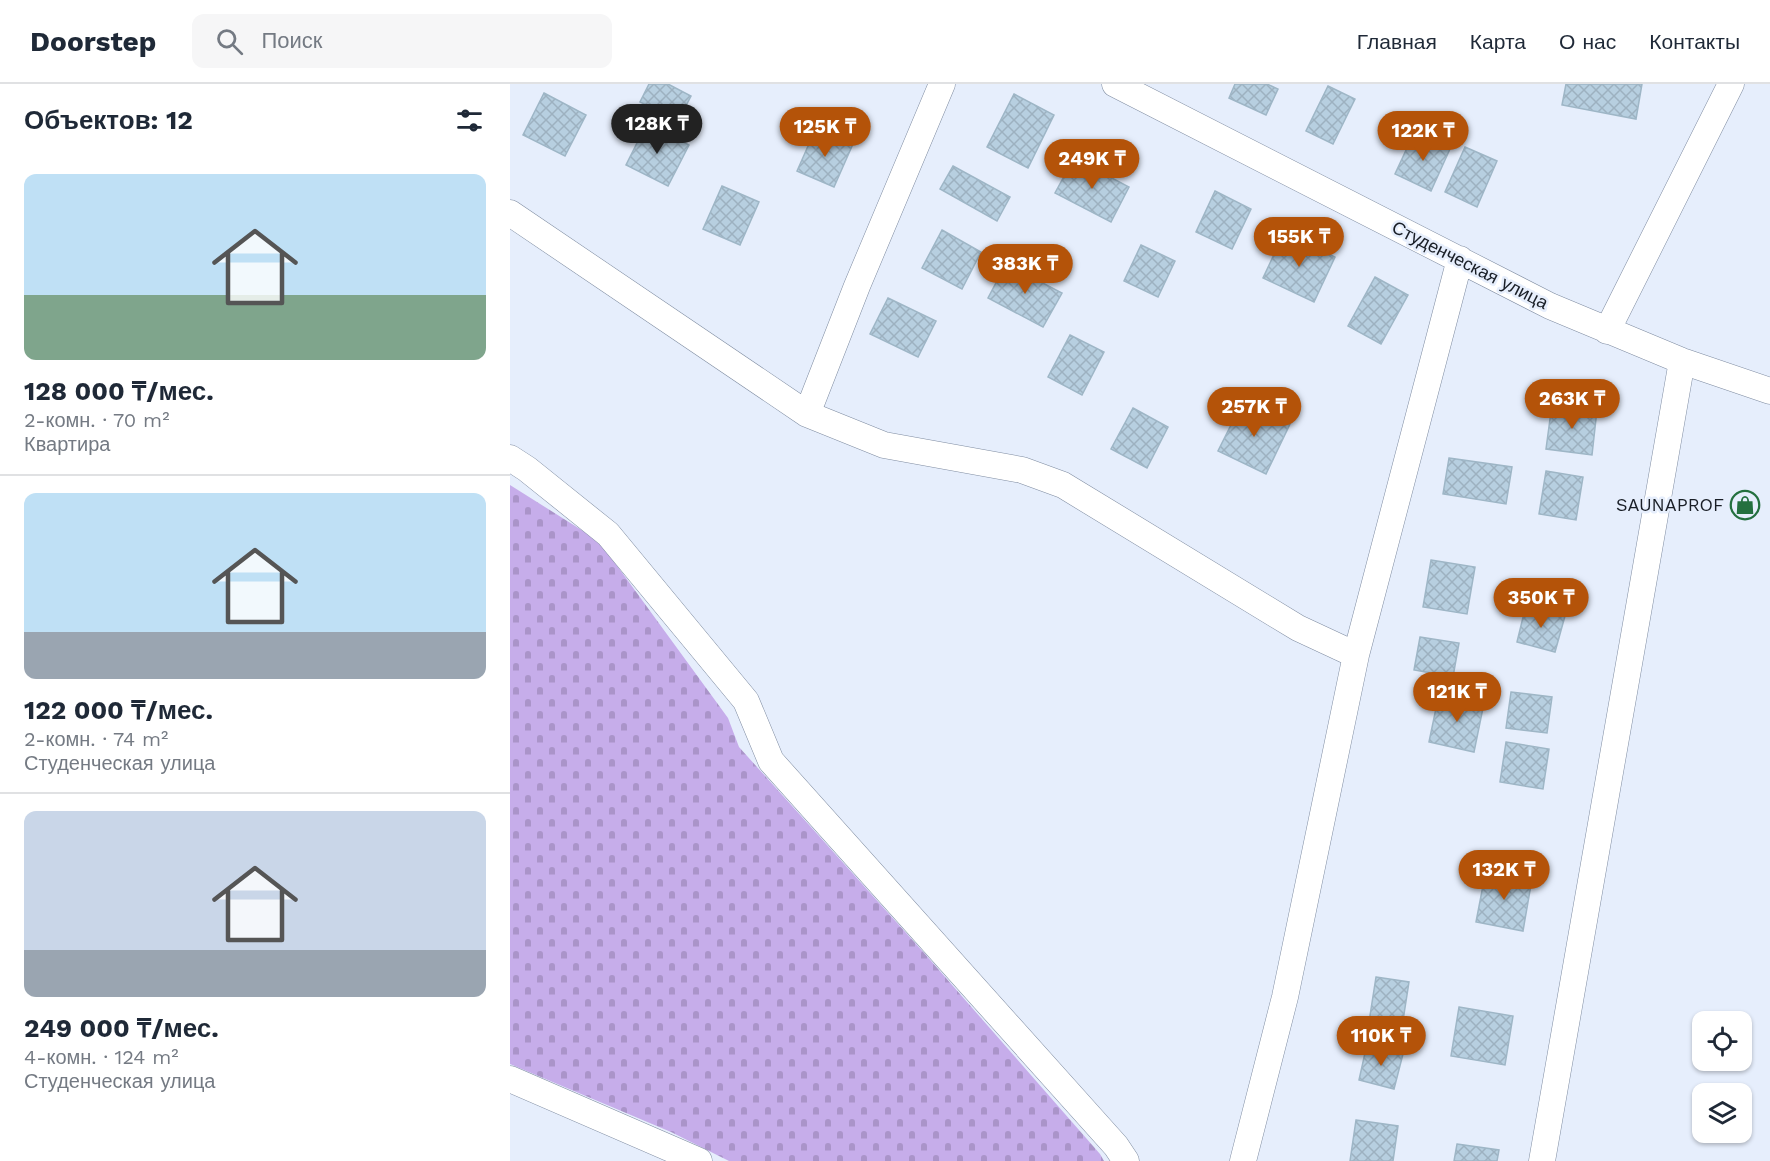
<!DOCTYPE html>
<html lang="ru">
<head>
<meta charset="utf-8">
<style>
	:root { --surface:#fff; --page:#f6f6f7; --text:#1f2937; --muted:#747a83; --line:#e0e1e3; --accent:#b45309 }
	body { margin:0; font-family:"Work Sans",sans-serif; background:var(--page); color:var(--text); height:100vh; display:flex; flex-direction:column; font-size:22px; white-space:nowrap }
	* { box-sizing:border-box; margin:0 }
	p { font-size:20px; color:var(--muted) }
	.icon { flex:none; width:33px; height:33px; fill:none; stroke:currentColor; stroke-width:2; stroke-linecap:round; stroke-linejoin:round }
	.map { position:relative; flex:1; overflow:hidden }
	.side { display:flex; flex-direction:column; background:var(--surface); width:510px }
	.side>* { flex:none }
	.fabs { position:absolute; left:1182px; top:927px; display:grid; gap:12px }
	.fabs a { display:grid; place-items:center; width:60px; height:60px; border-radius:12px; background:var(--surface); box-shadow:0 2px 4px #0004; font-size:30px }
	.price { position:absolute; translate:-50% -51px; padding:0 14px; border-radius:21px; background:var(--accent); color:#fff; font-size:20px; line-height:39px; filter:drop-shadow(0 2px 3px #0008) }
	.price::after { content:''; position:absolute; left:50%; top:36px; width:18px; height:14px; margin-left:-9px; background:inherit; clip-path:polygon(0 0,100% 0,50% 100%) }
	.price.active { background:#222; color:#fff }
	ul { padding:0; list-style:none }
	li { display:grid; align-content:center; gap:12px; height:318px; padding:0 24px }
	li+li { border-top:2px solid var(--line) }
	li span { display:grid; place-items:center; height:186px; border-radius:12px; color:#555 }
	li>.icon { margin-inline-start:auto }
	span .icon { width:108px; height:108px; fill:#fffc; stroke-width:1 }
	li b { font-size:26px }
	h2 { display:flex; justify-content:space-between; align-items:center; height:72px; padding:0 24px; font-size:26px }
	header { display:flex; align-items:center; gap:36px; box-sizing:border-box; height:84px; padding:0 30px; background:var(--surface); border-bottom:2px solid var(--line) }
	header strong { font-size:28px }
	nav { display:flex; gap:33px; margin-inline-start:auto; font-size:21px }
	.search { width:420px; height:54px; background:var(--page); display:flex; align-items:center; gap:15px; box-sizing:border-box; padding:0 21px; border-radius:12px; color:var(--muted); font-size:22px }
	main { display:flex; flex:1; min-height:0 }
	.map>svg:first-child { display:block }
	.cemetery { fill:url(#cemetery-stones) }
	.building { fill:url(#building-cross-hatch); stroke:#9eb6c6; stroke-width:1.5 }
	.lines { fill:none; stroke-linecap:round; stroke-linejoin:round }
	.minor-casing { stroke:#7f8ca1; stroke-width:27 }
	.minor { stroke:#fff; stroke-width:26 }
	.labels { text-anchor:middle; stroke-width:5; stroke-linejoin:round; paint-order:stroke }
	.street-label { font-size:18px; fill:#191e26; stroke:#e6eefc }
	.poi-label { font-size:18px; fill:#191e26; stroke:#e6eefc; text-anchor:end }
</style>
</head>
<body>
<header>
<strong>Doorstep</strong>
<div class="search"><svg class="icon" aria-label="search" viewBox="0 0 24 24"><circle cx="10" cy="10" r="6"/><path d="M15 15l6 6"/></svg>Поиск</div>
<nav><a>Главная</a><a>Карта</a><a>О нас</a><a>Контакты</a></nav>
</header>
<main>
<section class="side">
<h2>Объектов: 12<svg class="icon" aria-label="filters" viewBox="0 0 24 24"><path d="M4 7h16M4 17h16"/><circle cx="9" cy="7" r="2"/><circle cx="15" cy="17" r="2"/></svg></h2>
<ul>
<li><span style="background:linear-gradient(#bfe0f5 65%,#7fa58c 0)"><svg class="icon" aria-label="home" viewBox="0 0 24 24"><path d="M3 11l9-7 9 7M6 9v11h12V9"/></svg></span><div><b>128 000 ₸/мес.</b><p>2-комн. · 70 m²</p><p>Квартира</p></div></li>
<li><span style="background:linear-gradient(#bfe0f5 75%,#9aa5b1 0)"><svg class="icon" aria-label="home" viewBox="0 0 24 24"><path d="M3 11l9-7 9 7M6 9v11h12V9"/></svg></span><div><b>122 000 ₸/мес.</b><p>2-комн. · 74 m²</p><p>Студенческая улица</p></div></li>
<li><span style="background:linear-gradient(#c9d6e8 75%,#9aa5b1 0)"><svg class="icon" aria-label="home" viewBox="0 0 24 24"><path d="M3 11l9-7 9 7M6 9v11h12V9"/></svg></span><div><b>249 000 ₸/мес.</b><p>4-комн. · 124 m²</p><p>Студенческая улица</p></div></li>
</ul>
</section>
<div class="map">
<svg width="1260" height="1077" viewBox="0 0 1260 1077">
	<defs>
		<pattern id="cemetery-stones" width="16" height="16" patternUnits="userSpaceOnUse" patternTransform="scale(1.5)"><rect width="16" height="16" fill="#c6adea"/><path d="M2 7V4a2 2 0 0 1 4 0v3zM10 15v-3a2 2 0 0 1 4 0v3z" fill="#aa94c9"/></pattern>
		<pattern id="building-cross-hatch" width="8" height="8" patternUnits="userSpaceOnUse" patternTransform="scale(1.5)"><rect width="8" height="8" fill="#b7cfe0"/><path d="M0 0l8 8M0 8l8-8" fill="none" stroke="#9db1c0"/></pattern>
	</defs>
	<rect width="100%" height="100%" fill="#e6eefc"/>
	<path class="cemetery" d="M0 401 89 457 218 634 229 663 415 870 590 1070 594 1077H219L161 1048 0 980Z"/>
	<path class="building" d="M139 0H158L181 12 168 37 130 18Z
		M725 0H757L768 5 756 31 719 14Z
		M1056 0H1132L1126 35 1052 21Z
		M818 2 845 15 823 60 796 47Z
		M34 9 76 31 55 72 13 51Z
		M504 10 544 31 518 84 477 63Z
		M137 39 179 61 158 102 116 81Z
		M306 44 343 60 324 103 287 87Z
		M904 49 940 65 921 107 885 90Z
		M955 63 987 77 967 123 935 108Z
		M564 74 619 103 601 138 545 109Z
		M443 82 500 113 487 137 430 105Z
		M212 102 249 118 230 161 193 145Z
		M705 107 741 125 722 165 686 148Z
		M432 146 471 168 452 205 412 184Z
		M774 149 825 173 804 218 753 194Z
		M631 161 665 177 648 213 614 197Z
		M496 180 552 209 533 243 478 214Z
		M865 193 898 211 871 260 838 242Z
		M378 214 426 237 408 273 360 250Z
		M560 251 594 268 572 311 538 293Z
		M733 317 780 340 756 390 708 367Z
		M1042 320 1087 326 1082 371 1036 365Z
		M623 324 658 343 637 384 601 365Z
		M939 374 1002 383 996 420 933 410Z
		M1036 387 1073 393 1066 436 1029 430Z
		M921 476 965 483 957 530 913 523Z
		M1016 521 1055 532 1045 568 1007 558Z
		M910 553 949 559 943 593 904 586Z
		M1001 608 1042 613 1037 649 996 644Z
		M929 610 974 619 964 668 919 658Z
		M996 658 1039 665 1033 705 990 698Z
		M976 786 1022 795 1013 847 966 838Z
		M866 893 899 898 892 943 859 938Z
		M949 923 1003 932 995 981 941 972Z
		M857 960 893 970 884 1005 849 996Z
		M846 1036 888 1042 883 1077H840Z
		M947 1060 989 1066 987 1077H944Z"/>
	<g class="lines">
		<g class="minor-casing">
			<path id="minor" d="M605 0 1040 222 1172 277 1260 307
				M0 129 297 330 374 361 512 386 553 401 788 544 846 571
				M1097 247 1221 0
				M297 330 347 202 432 0
				M0 374 17 385 98 450 236 617 261 677 606 1062 616 1077
				M0 995 189 1077
				M733 1077 775 913 846 571 950 175
				M1032 1077 1172 277"/>
		</g>
		<use href="#minor" class="minor"/>
	</g>
	<defs>
		<g id="shop-ring" transform="scale(1.5)"><circle r="9.5" fill="#e6eefc" stroke="#24703f" stroke-width="1.5"/><path d="M-5-2.5h2.3a2.7 3.5 0 0 1 5.4 0H5L5.5 6h-11ZM-1.5-2.5h3a1.5 2.3 0 0 0-3 0Z" fill="#24703f"/></g>
	</defs>
	<g fill-rule="evenodd">
		<use href="#shop-ring" x="1235" y="421"/>
	</g>
	<g class="labels">
		<g class="street-label">
			<text transform="translate(960 181) rotate(27)" y="6">Студенческая улица</text>
		</g>
		<g class="poi-label">
			<text x="1214" y="427">SAUNAPROF</text>
		</g>
	</g>
</svg>
<div class="fabs">
<a><svg class="icon" aria-label="locate" viewBox="0 0 24 24"><circle cx="12" cy="12" r="6"/><path d="M12 2v4M12 18v4M2 12h4M18 12h4"/></svg></a>
<a><svg class="icon" aria-label="layers" viewBox="0 0 24 24"><path d="M12 4l9 5-9 5-9-5zM3 14l9 5 9-5"/></svg></a>
</div>
<b class="price active" style="left:147px;top:71px">128K ₸</b>
<b class="price" style="left:315px;top:74px">125K ₸</b>
<b class="price" style="left:913px;top:78px">122K ₸</b>
<b class="price" style="left:582px;top:106px">249K ₸</b>
<b class="price" style="left:789px;top:184px">155K ₸</b>
<b class="price" style="left:515px;top:211px">383K ₸</b>
<b class="price" style="left:1062px;top:346px">263K ₸</b>
<b class="price" style="left:744px;top:354px">257K ₸</b>
<b class="price" style="left:1031px;top:545px">350K ₸</b>
<b class="price" style="left:947px;top:639px">121K ₸</b>
<b class="price" style="left:994px;top:817px">132K ₸</b>
<b class="price" style="left:871px;top:983px">110K ₸</b>
</div>
</main>
</body>
</html>
